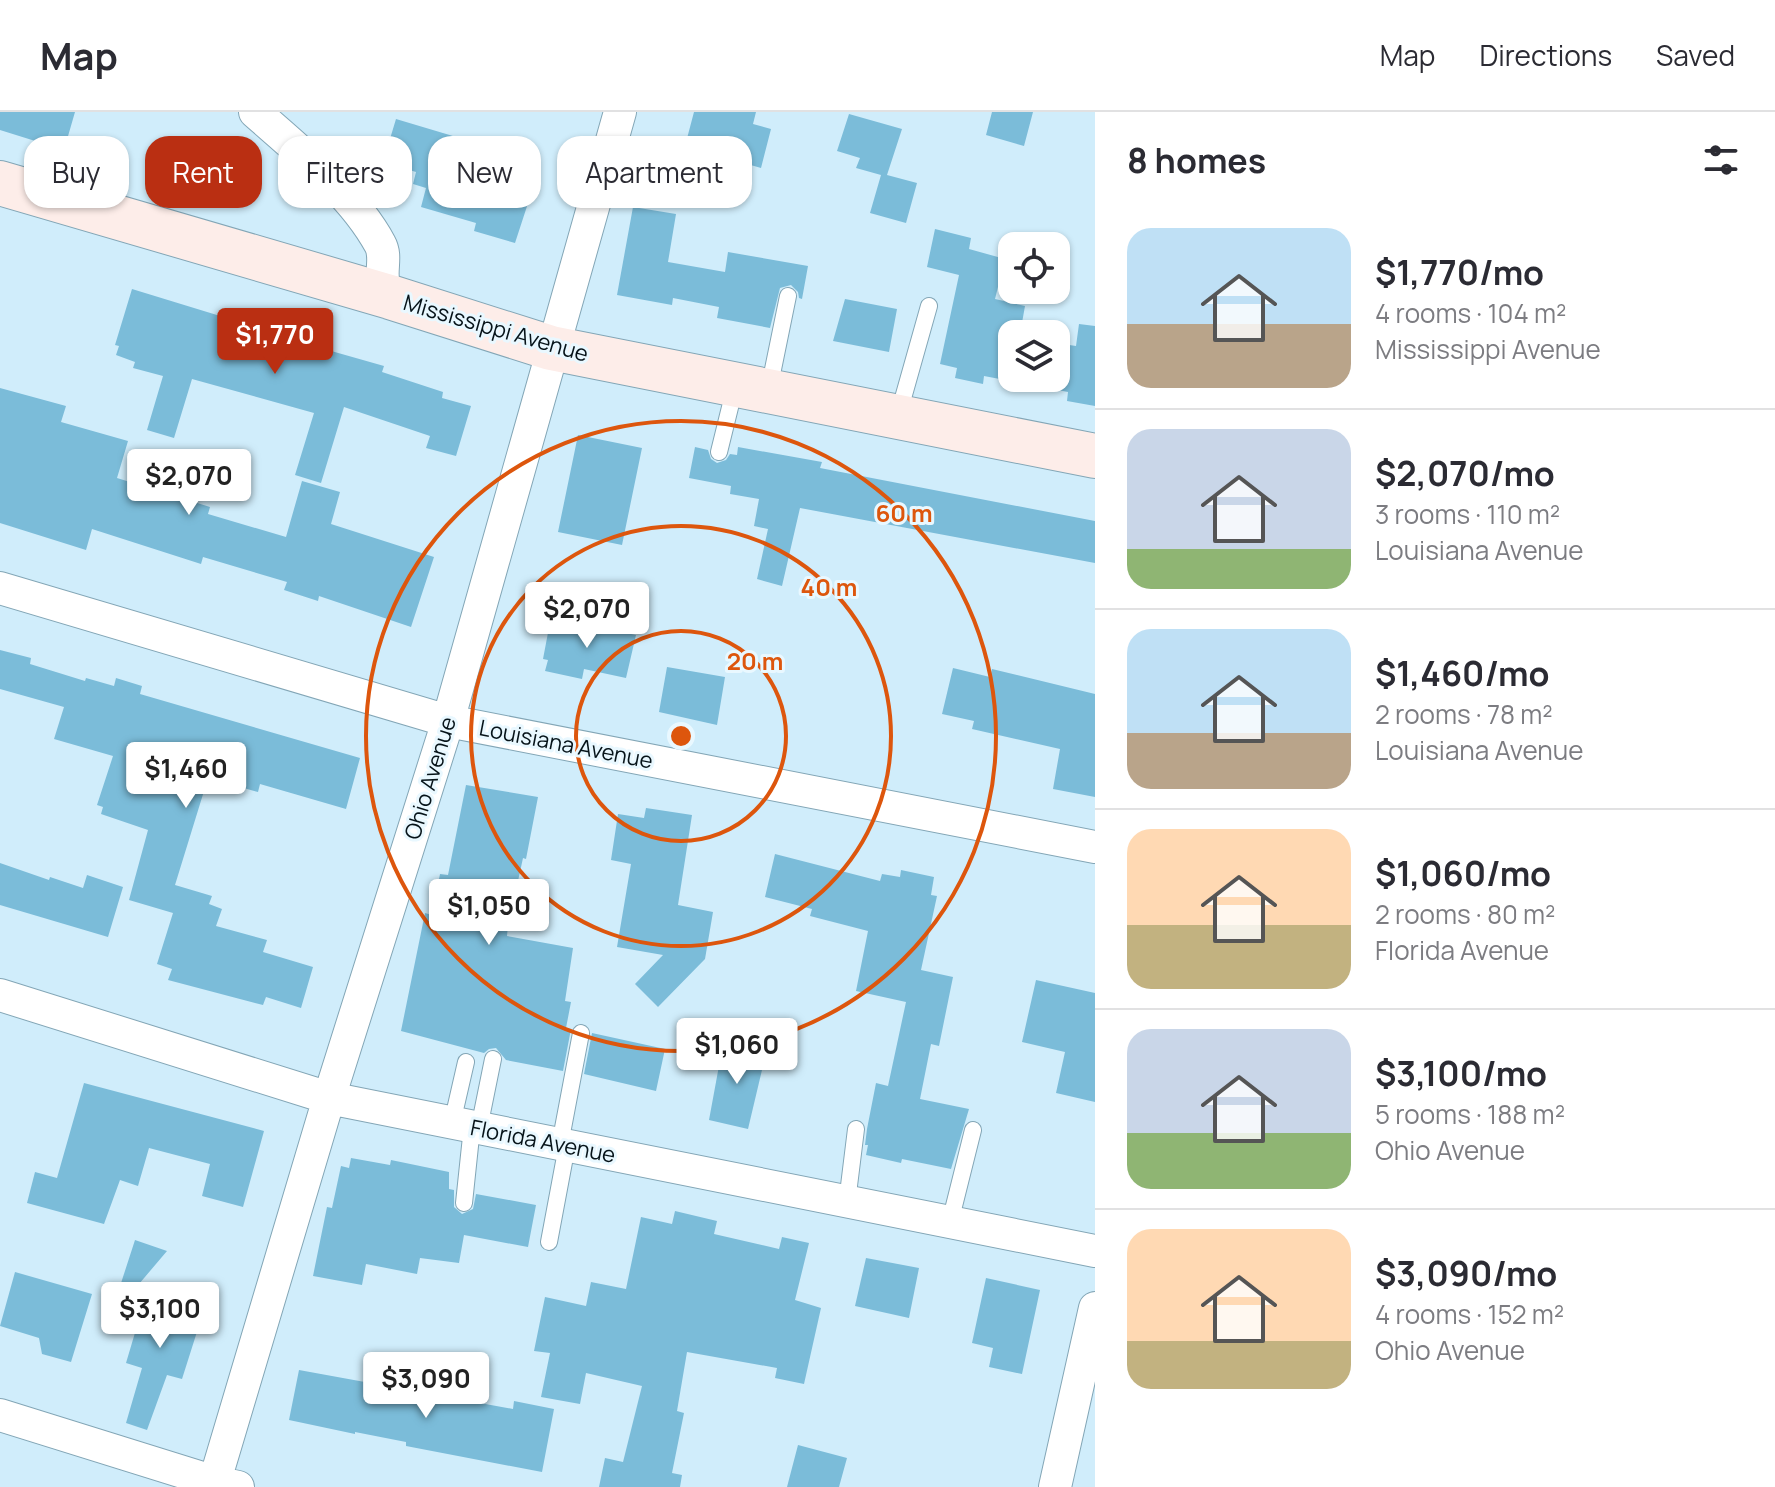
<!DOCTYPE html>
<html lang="en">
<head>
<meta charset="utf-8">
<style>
	:root { --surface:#fff; --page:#f2f2f3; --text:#2b2b33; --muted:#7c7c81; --line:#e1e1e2; --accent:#ba2f12 }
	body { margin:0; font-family:Manrope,sans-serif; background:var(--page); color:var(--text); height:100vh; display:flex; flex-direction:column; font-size:30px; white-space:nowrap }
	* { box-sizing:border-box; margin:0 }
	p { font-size:26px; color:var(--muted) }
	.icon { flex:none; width:44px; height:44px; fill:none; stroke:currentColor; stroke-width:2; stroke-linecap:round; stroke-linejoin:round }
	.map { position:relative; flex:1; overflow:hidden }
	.drawer { display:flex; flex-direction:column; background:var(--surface); width:680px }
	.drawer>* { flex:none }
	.banner { position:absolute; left:24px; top:24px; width:760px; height:72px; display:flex; gap:16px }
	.tools { position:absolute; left:998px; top:120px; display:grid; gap:16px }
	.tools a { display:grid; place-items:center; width:72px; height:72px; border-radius:16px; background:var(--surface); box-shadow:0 2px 6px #0004; font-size:40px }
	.price { position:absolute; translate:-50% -68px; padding:0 18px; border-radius:8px; background:#fff; color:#222; font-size:26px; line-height:52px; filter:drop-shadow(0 2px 4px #0008) }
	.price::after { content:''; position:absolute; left:50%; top:48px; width:24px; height:18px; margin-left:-12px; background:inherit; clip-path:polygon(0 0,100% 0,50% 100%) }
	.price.active { background:var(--accent); color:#fff }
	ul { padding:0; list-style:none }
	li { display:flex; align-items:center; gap:24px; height:200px; padding:0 32px }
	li+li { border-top:2px solid var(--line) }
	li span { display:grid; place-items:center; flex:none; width:224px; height:160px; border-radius:24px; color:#555 }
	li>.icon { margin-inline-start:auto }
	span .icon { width:96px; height:96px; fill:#fffc; stroke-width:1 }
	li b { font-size:34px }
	h2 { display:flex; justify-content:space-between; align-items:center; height:96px; padding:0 32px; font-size:34px }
	.tag { padding:0 28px; border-radius:24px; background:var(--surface); box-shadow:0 2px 6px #0004; font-size:28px; line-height:72px }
	.tag.active { background:var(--accent); color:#fff }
	header { display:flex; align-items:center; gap:48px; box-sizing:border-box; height:112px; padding:0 40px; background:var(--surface); border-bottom:2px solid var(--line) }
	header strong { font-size:38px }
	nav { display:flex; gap:44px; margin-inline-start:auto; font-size:28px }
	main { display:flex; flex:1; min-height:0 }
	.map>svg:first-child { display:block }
	.building { fill:#7bbcd9 }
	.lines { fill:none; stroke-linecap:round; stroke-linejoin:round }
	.lane-casing { stroke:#83a6b6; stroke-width:18 }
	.street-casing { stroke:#83a6b6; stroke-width:34 }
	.secondary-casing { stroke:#83a6b6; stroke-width:46 }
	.lane { stroke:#fff; stroke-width:16 }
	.street { stroke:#fff; stroke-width:32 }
	.secondary { stroke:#fdede9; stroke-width:44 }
	.ring { fill:none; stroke:#dd560d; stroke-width:4 }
	.labels { text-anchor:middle; stroke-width:6; stroke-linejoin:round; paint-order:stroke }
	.street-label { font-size:22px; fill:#061319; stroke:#e9f8ff }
	.centre { fill:#dd560d; stroke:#e9f8ff; stroke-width:4 }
	.ring-label { font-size:24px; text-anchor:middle; font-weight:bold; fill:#dd560d; stroke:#e9f8ff; stroke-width:6; stroke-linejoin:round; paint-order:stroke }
</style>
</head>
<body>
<header>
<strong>Map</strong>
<nav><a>Map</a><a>Directions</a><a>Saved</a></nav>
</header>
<main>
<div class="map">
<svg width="1095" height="1375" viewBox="0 0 1095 1375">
	<rect width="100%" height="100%" fill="#d0edfb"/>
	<path class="building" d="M0 0H75L64 38 0 18Z
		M694 0H756L753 12 771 17 761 56 685 34Z
		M992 0H1033L1024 34 986 23Z
		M849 2 902 17 887 63 917 71 906 111 870 101 881 63 856 56 860 46 837 39Z
		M396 7 473 30 466 53 524 71 521 78 531 82 515 131 474 119 476 111 421 95 426 76 413 72 416 60 383 50Z
		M633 95 676 102 668 150 725 160 728 140 808 154 802 187 799 186 798 180 791 173 780 176 770 216 717 206 719 195 673 186 672 193 617 183Z
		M935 117 971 126 969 137 1005 147 995 187 1025 194 1020 222H1012V266H1056V231L1076 234 1079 212 1095 214V294L1067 289 1068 280 984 264 983 272 955 266 957 256 940 252 959 163 927 155Z
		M132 177 243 211 244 209 248 211 251 200 290 211 286 222 290 223 289 227 384 254 382 260 443 280 442 286 471 294 456 344 426 336 430 324 344 295 321 371 295 363 314 301 192 267 174 326 147 318 163 264 133 256 135 250 116 243 119 234 115 233Z
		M845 187 897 197 889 240 833 229Z
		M0 276 66 294 61 310 128 329 117 366 210 395 208 402 286 425 302 369 340 380 331 412 434 445 411 515 319 484 318 489 284 478 287 470 203 445 201 452 92 417 86 438 0 411Z
		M578 323 642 336 622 433 558 420Z
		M695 335 708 338 711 347 717 351 726 348 730 342 737 343 738 335 822 350 820 356 1095 409V451L800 396 782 474 757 467 768 417 754 414 759 387 730 382 731 374 689 366Z
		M551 505 636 523 626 566 584 557 582 567 545 559 548 548 543 547Z
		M0 538 31 546 30 552 85 569 86 566 114 574 116 566 142 574 140 582 360 646 346 697 260 672 258 680 208 666 175 773 212 784 209 792 222 797 216 814 267 828 263 840 313 855 301 896 266 885 263 893 168 868 172 857 157 852 173 801 129 788 148 718 101 702 103 695 97 693 113 644 54 627 64 595 0 577Z
		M667 555 725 565 717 613 659 600Z
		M953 556 990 565 992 557 1095 582V685L1053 677 1060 637 972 617 974 609 942 602Z
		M466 673 538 685 526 747 523 746 518 769 512 768 507 824 573 836 565 889 571 890 566 916 571 917 563 959 506 948 496 936 489 937 484 941 401 919 425 801 432 803 440 762 448 763Z
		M646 696 692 703 678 793 713 800 705 847 658 895 635 872 663 843 617 835 631 752 611 748 618 702 644 706Z
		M775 742 880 769 882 762 900 765 901 758 934 765 931 783 937 784 921 858 953 865 939 934 931 932 920 987 969 997 951 1057 902 1047 901 1051 866 1043 868 1033H865L867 1017 876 971 888 974 906 890 856 879 868 819 810 804 812 797 765 785Z
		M0 751 49 768 50 765 83 776 87 763 123 775 108 825 0 793Z
		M1036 868 1095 881V990L1056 981 1065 940 1022 930Z
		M592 921 665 937 656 979 584 962Z
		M723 932 766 941 748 1017 709 1008Z
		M84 971 264 1019 243 1095 202 1084 210 1052 149 1036 138 1074 120 1068 104 1112 27 1091 35 1060 57 1066Z
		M351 1046 390 1053 391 1048 449 1060V1077L454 1078V1095L462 1102 473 1097 476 1082 536 1093 528 1135 464 1123 459 1151 420 1146 417 1162 366 1152 362 1173 313 1164 327 1095 332 1096 341 1054 349 1056Z
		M675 1099 717 1109 714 1122 779 1137 782 1125 809 1131 795 1188 821 1196 804 1272 775 1266 777 1256 687 1240 677 1299 684 1301 672 1361 682 1363 680 1375H599L605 1346 623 1350 642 1274 586 1261 580 1292 541 1285 550 1241 534 1239 545 1185 586 1194 591 1170 626 1177 641 1105 672 1112Z
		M135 1128 167 1139 111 1205H110Z
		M866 1146 919 1156 909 1206 855 1194Z
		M15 1160 92 1182 71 1250 42 1242 39 1226 0 1214Z
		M986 1166 1040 1178 1022 1262 989 1255 993 1236 972 1231Z
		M148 1177 203 1194 200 1203 202 1204 182 1267 167 1263 147 1318 126 1311 142 1256 126 1251Z
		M299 1258 513 1297 514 1289 554 1297 542 1360 406 1334V1330L355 1320V1322L289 1308Z
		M798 1333 847 1346 839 1375H787Z"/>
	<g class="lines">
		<g class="lane-casing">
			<path id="lane" d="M769 277 788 184
				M898 304 929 194
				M719 340 735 275
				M452 1011 466 950
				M479 1016 493 947
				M560 1032 581 921
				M847 1090 856 1017
				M464 1091 472 1015
				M950 1110 973 1018
				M549 1130 567 1034"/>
		</g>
		<g class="street-casing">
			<path id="street" d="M255 0C297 37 353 82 380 132 389 148 375 165 390 185
				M0 476 448 609 1095 735
				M0 883 329 986 1095 1139
				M0 1303 215 1370 238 1375
				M213 1375 329 986 448 609 620 0
				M1055 1375 1095 1196"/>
		</g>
		<g class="secondary-casing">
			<path id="secondary" d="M0 71 390 185 551 236 1095 344"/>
		</g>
		<use href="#lane" class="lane"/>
		<use href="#street" class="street"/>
		<use href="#secondary" class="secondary"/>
	</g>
	<g class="ring">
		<circle cx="681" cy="624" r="105"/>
		<circle cx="681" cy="624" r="210"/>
		<circle cx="681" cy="624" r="315"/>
	</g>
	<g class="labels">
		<g class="street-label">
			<text transform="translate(496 216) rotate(16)" y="8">Mississippi Avenue</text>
			<text transform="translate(566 632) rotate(11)" y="8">Louisiana Avenue</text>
			<text transform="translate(430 666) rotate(-73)" y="8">Ohio Avenue</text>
			<text transform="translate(543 1029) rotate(11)" y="8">Florida Avenue</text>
		</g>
	</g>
	<circle cx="681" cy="624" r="12" class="centre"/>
	<g class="ring-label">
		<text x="904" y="410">60 m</text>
		<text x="829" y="484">40 m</text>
		<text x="755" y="558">20 m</text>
	</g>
</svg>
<div class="tools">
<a><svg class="icon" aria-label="locate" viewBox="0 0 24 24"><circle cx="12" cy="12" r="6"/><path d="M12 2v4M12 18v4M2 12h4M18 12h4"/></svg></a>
<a><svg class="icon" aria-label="layers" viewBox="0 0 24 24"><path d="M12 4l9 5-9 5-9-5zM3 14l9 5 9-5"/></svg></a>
</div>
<b class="price active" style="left:275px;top:264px">$1,770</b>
<b class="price" style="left:189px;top:405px">$2,070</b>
<b class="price" style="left:587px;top:538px">$2,070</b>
<b class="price" style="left:186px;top:698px">$1,460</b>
<b class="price" style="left:489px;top:835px">$1,050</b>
<b class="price" style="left:737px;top:974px">$1,060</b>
<b class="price" style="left:160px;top:1238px">$3,100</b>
<b class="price" style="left:426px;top:1308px">$3,090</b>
<div class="banner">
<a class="tag">Buy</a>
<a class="tag active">Rent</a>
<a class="tag">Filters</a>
<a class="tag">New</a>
<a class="tag">Apartment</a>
</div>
</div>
<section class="drawer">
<h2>8 homes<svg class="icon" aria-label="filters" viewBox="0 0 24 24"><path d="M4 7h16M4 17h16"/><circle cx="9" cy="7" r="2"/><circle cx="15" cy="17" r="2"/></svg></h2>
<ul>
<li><span style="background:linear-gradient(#bfe0f5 60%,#b9a48a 0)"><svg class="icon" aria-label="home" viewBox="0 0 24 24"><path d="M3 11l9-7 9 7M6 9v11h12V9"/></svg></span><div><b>$1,770/mo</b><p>4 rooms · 104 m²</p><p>Mississippi Avenue</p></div></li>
<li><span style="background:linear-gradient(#c9d6e8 75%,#8fb573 0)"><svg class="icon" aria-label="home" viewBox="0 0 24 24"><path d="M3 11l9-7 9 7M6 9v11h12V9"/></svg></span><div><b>$2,070/mo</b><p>3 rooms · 110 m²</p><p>Louisiana Avenue</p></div></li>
<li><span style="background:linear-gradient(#bfe0f5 65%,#b9a48a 0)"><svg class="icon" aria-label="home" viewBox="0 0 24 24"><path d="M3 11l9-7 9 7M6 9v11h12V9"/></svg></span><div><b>$1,460/mo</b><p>2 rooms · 78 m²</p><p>Louisiana Avenue</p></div></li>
<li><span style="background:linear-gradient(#ffd9b3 60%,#c2b280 0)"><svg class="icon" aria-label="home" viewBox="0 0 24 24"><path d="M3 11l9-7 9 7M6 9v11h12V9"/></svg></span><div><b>$1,060/mo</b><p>2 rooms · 80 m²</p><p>Florida Avenue</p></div></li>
<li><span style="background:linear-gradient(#c9d6e8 65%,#8fb573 0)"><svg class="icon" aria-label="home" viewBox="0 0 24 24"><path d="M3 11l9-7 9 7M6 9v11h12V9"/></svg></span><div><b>$3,100/mo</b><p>5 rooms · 188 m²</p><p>Ohio Avenue</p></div></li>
<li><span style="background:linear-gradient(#ffd9b3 70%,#c2b280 0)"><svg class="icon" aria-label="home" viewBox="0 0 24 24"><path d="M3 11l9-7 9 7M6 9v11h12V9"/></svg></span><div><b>$3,090/mo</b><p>4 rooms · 152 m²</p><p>Ohio Avenue</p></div></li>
</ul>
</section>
</main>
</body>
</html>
